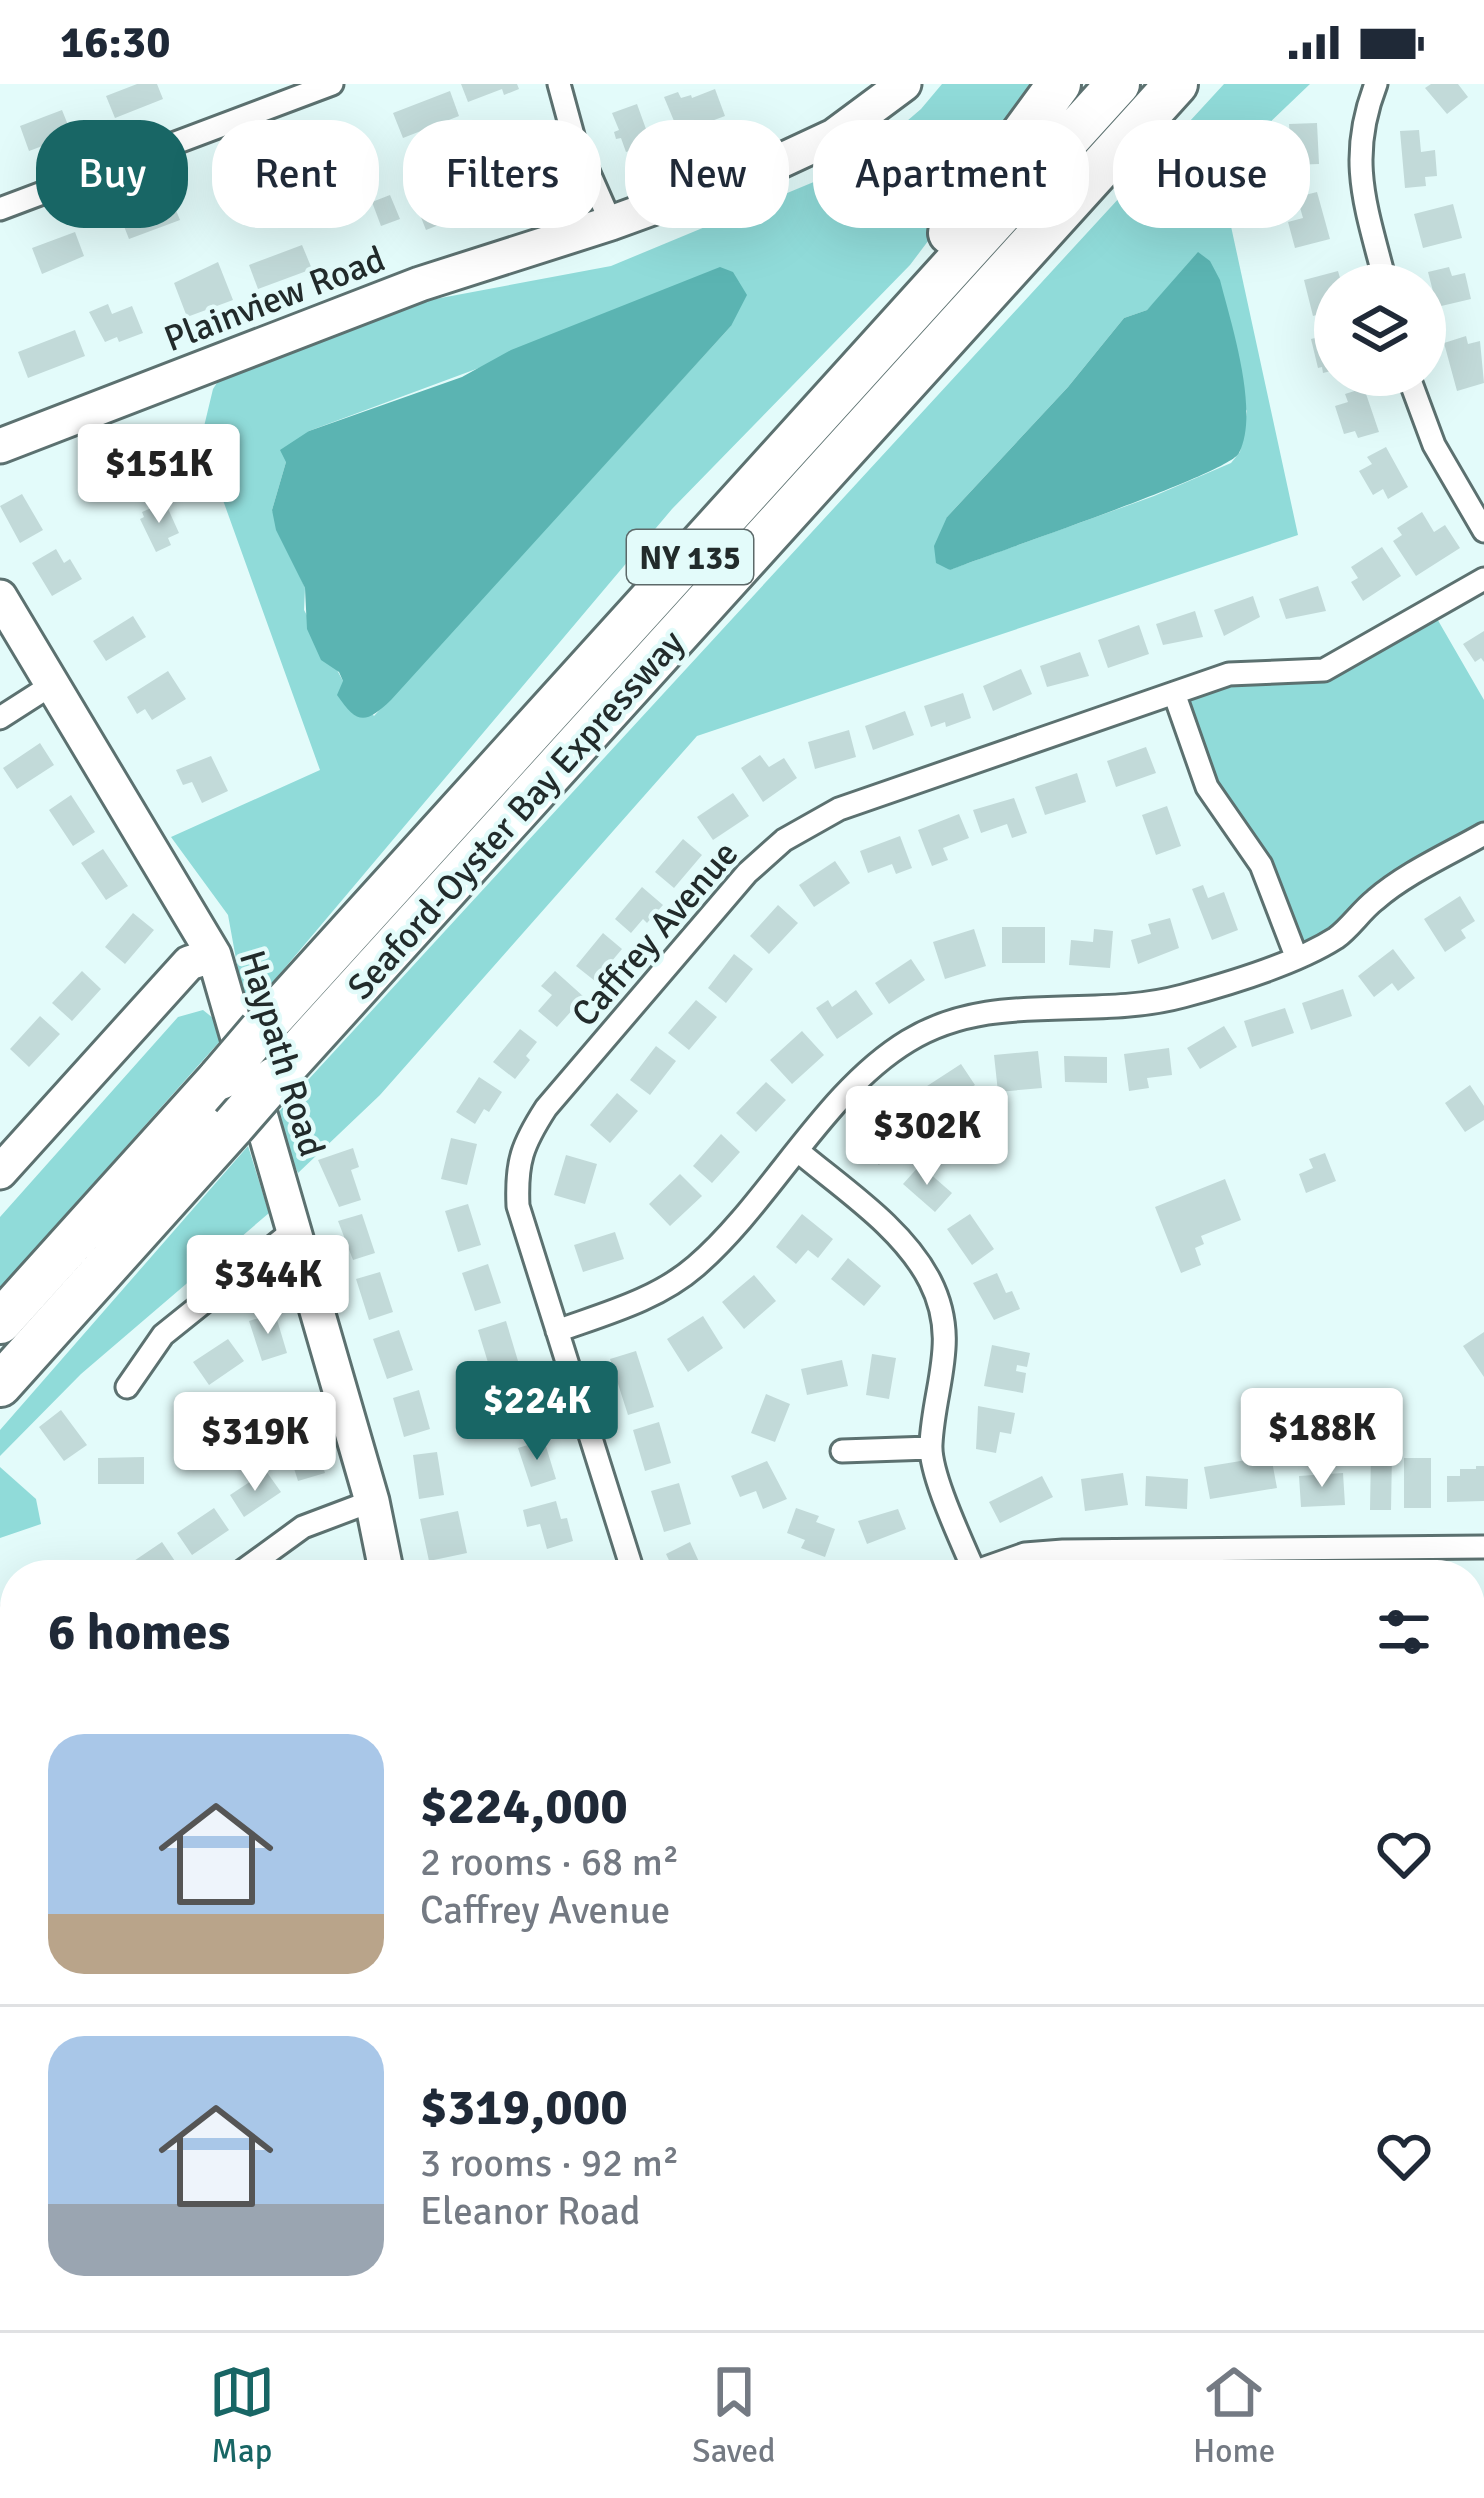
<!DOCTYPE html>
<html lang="en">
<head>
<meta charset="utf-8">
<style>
	:root { --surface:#fff; --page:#f2f2f3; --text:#1f2937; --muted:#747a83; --line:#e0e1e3; --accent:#186665 }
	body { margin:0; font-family:Signika,sans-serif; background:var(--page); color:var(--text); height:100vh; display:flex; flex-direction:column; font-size:45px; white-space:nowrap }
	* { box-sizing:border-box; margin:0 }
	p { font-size:39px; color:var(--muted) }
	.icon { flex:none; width:66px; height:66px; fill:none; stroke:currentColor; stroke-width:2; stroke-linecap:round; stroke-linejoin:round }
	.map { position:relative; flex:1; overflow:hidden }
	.panel { position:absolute; left:0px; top:1476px; width:1485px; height:771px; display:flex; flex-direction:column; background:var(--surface); border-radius:48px 48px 0 0; box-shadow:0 12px 48px #0002 }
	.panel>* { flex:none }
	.top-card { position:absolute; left:36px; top:36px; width:1413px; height:108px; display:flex; gap:24px }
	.fabs { position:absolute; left:1314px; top:180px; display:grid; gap:24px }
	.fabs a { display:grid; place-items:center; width:132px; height:132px; border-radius:50%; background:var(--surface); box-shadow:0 12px 48px #0002; font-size:60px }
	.price { position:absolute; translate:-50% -102px; padding:0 27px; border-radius:12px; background:#fff; color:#222; font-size:39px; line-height:78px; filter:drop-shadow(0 3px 6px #0008) }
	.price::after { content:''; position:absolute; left:50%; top:72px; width:36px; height:27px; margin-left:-18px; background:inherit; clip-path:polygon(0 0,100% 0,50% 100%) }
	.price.on { background:var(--accent); color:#fff }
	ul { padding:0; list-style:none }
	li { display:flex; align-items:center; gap:36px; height:300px; padding:0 48px }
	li+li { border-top:3px solid var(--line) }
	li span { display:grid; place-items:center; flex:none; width:336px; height:240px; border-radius:36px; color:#555 }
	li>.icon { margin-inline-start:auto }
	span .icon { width:144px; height:144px; fill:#fffc; stroke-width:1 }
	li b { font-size:51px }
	h2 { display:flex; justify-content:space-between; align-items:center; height:144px; padding:0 48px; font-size:51px }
	.tag { padding:0 42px; border-radius:48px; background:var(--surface); box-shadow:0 12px 48px #0002; font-size:42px; line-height:108px }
	.tag.on { background:var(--accent); color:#fff }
	.status { display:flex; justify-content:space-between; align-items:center; height:84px; padding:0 60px; background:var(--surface); direction:ltr }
	.status svg { height:33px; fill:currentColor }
	.menu { display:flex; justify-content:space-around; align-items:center; height:168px; border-top:3px solid var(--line); background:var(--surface); font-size:33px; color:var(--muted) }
	.menu a { display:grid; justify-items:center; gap:6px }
	.menu .on { color:var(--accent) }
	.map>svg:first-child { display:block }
	.green { fill:#90dbd9; fill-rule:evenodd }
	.water { fill:#5bb4b2 }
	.building { fill:#c2dad9 }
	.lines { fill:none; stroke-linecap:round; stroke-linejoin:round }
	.street-casing { stroke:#5c7170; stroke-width:27 }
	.secondary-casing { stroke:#5c7170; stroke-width:39 }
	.highway-casing { stroke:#5c7170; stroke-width:48 }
	.street { stroke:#fff; stroke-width:21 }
	.secondary { stroke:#fff; stroke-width:33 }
	.highway { stroke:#fff; stroke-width:42 }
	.highway-bridge-casing { stroke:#5c7170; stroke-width:48; stroke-linecap:butt }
	.highway-bridge { stroke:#fff; stroke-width:42 }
	.labels { text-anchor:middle; stroke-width:9; stroke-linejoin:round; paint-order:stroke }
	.shield { fill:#e3fbfa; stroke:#5c6969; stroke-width:3 }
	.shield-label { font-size:33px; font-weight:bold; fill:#222b2b }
	.street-label { font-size:36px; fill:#222b2b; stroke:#e3fbfa }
</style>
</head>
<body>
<div class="status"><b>16:30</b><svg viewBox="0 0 49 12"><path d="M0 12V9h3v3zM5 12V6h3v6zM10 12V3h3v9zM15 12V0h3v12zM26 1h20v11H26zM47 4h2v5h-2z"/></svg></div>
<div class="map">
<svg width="1484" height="2246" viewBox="0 0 1484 2246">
	<rect width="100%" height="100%" fill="#e3fbfa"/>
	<path class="green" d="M942 0H1041L1005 55 910 181 672 425 246 930 228 831 171 753 320 686 201 355 213 305 222 291 382 225 611 182 857 80 921 25ZM731 242 374 632 343 597 304 526 305 504 272 426 286 378 309 347 487 281Z
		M1224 0H1310L1219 87 1298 451 697 652 380 1011 298 1089 273 1034ZM1171 201 1247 327 1240 368 1231 379 1154 412 949 486 947 433 1068 303 1124 234 1147 226Z
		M1432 526 1484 616V750L1296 872 1281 826 1221 728 1174 609 1309 588Z
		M203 926 213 934 221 956 0 1204V1133L178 933Z
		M248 1062 269 1129 81 1290 0 1372V1346Z
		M0 1383 36 1415 41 1440 0 1454Z
		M1470 1978 1484 1979V2208L1477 2160 1470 2151Z"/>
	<path class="water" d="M1198 168 1210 177 1220 196C1231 239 1260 328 1239 369 1229 390 989 470 950 486L936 479 934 462 947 433 1068 303 1124 234 1147 226Z
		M720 183 733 188 747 211 731 242 391 616C365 641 357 640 337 611L343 597 339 588 321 576 307 545 305 504 276 446 272 426 286 378 280 366 309 347 462 293 511 266Z"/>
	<path class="building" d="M137 0H157L163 15 115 34 106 12Z
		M461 0H517L519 5 504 11 502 5 468 18Z
		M1431 0H1458L1468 13 1447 30 1425 4Z
		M715 5 725 32 679 49 664 13 678 8 681 14 691 11 692 14Z
		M450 7 459 32 403 54 393 29Z
		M637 20 651 59 626 68 621 54 616 55 614 48 619 46 612 29Z
		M62 26 72 51 29 67 20 42Z
		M1317 39 1319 80 1290 81V72L1272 73V54H1290L1289 40Z
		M1419 46 1421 68 1435 66 1437 92 1425 93 1426 102 1405 104 1400 47Z
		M529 76 538 101 496 118 486 93Z
		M264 78 273 101 222 121 212 95Z
		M368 94 376 113 338 129 330 108Z
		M458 101 469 129 426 146 415 118Z
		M1317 108 1330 155 1295 164 1288 138 1303 134 1297 113Z
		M390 111 400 135 381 142 372 118Z
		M170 112 180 136 129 155 120 132Z
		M1453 120 1462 154 1423 164 1414 130Z
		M75 148 84 172 42 190 32 164Z
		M302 161 312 185 258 205 249 181Z
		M218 178 233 216 187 233 174 199Z
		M1449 183 1452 192 1465 189 1471 215 1437 223 1428 188Z
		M1338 187 1342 201H1335V226L1313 232 1304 196Z
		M108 220 112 230 132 222 143 249 119 258 117 253 105 258 89 228Z
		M75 246 85 272 28 294 18 268Z
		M1335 249V286L1323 289 1322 283 1318 284 1311 255Z
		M1466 252 1468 260 1480 257 1484 299 1457 307 1444 259Z
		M1364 304 1379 348 1358 354 1355 347 1344 350 1335 322 1348 318 1345 310Z
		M1386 363 1408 403 1388 415 1383 405 1373 411 1359 387 1372 380 1367 373Z
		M22 410 43 446 20 459 0 422Z
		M165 418 179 449 168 454 171 461 156 468 140 435 144 433 142 428Z
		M1422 428 1434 448 1445 441 1460 464 1416 492 1393 457 1402 451 1397 444Z
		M1382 463 1401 492 1363 517 1351 498 1358 494 1351 483Z
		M56 465 64 479 70 475 82 495 52 512 32 479Z
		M1318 502 1326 527 1286 535 1279 515Z
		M1253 512 1260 533 1224 552 1214 526Z
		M1195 527 1203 553 1163 561 1156 540Z
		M133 532 146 553 106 577 93 557Z
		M1139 541 1149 570 1108 584 1098 556Z
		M1484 547V578L1481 574 1475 578 1463 560Z
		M1080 568 1089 592 1047 603 1040 582Z
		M1021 585 1032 610 993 627 983 602Z
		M168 587 186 615 152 636 145 625 137 630 127 613Z
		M963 609 971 634 946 643 945 638 931 643 924 622Z
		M905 627 914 651 873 666 865 642Z
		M849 646 856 673 815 685 808 658Z
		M40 659 54 681 17 705 3 684Z
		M1146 663 1156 689 1116 703 1107 677Z
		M760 671 769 683 784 674 797 694 763 718 741 684Z
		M211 672 228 707 202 719 192 698 183 701 176 686Z
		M1077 689 1086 718 1045 731 1035 703Z
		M733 709 749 732 713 756 697 733Z
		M71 711 95 748 73 762 49 726Z
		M1014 714 1027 749 1012 754 1007 740 981 749 973 726Z
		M1167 722 1181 762 1156 771 1142 731Z
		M959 730 969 754 943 764 948 776 932 782 918 746Z
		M900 752 912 784 896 790 892 780 868 789 860 767Z
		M683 755 702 771 674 804 655 788Z
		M103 765 128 802 106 816 81 779Z
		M835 777 850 799 814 823 799 801Z
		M1203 801 1208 814 1224 808 1238 846 1212 856 1192 805Z
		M642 803 663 821 647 839 643 835 631 849 615 835Z
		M1460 812 1475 837 1461 846 1466 854 1445 868 1424 835Z
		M778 821 798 839 769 870 750 852Z
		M133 829 154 846 125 880 105 863Z
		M1170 834 1179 864 1138 880 1131 856 1151 850 1148 840Z
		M1002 843H1045V879H1002Z
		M974 845 986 882 945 895 933 858Z
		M1094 845 1113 847 1110 884 1069 881 1071 856 1093 858Z
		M603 849 622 865 595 897 576 882Z
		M1393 865 1415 894 1398 907 1392 899 1374 913 1358 892Z
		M734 870 753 885 726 919 708 904Z
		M911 875 925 896 889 920 875 899Z
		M82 887 101 905 72 937 52 919Z
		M555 887 584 913 557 943 538 927 552 911 541 902Z
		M1343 905 1352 932 1311 946 1302 919Z
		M856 906 873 930 837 955 816 924 828 916 832 923Z
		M696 916 717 933 689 966 668 949Z
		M1285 924 1294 949 1252 963 1244 937Z
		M40 932 60 950 29 983 10 965Z
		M1224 942 1237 963 1200 985 1187 964Z
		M520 945 537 958 526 972 530 976 515 995 493 978Z
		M802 947 824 971 792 1000 770 976Z
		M656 962 676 977 650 1011 630 996Z
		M1169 964 1172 991 1147 994 1149 1004 1129 1007 1124 970Z
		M1038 967 1042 1004 998 1008 994 971Z
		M1064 972 1107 973V999L1065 998Z
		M961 980 975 1001 950 1017 955 1026 944 1034 924 1004Z
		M479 993 502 1008 489 1028 484 1025 475 1040 456 1028Z
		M766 998 786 1016 756 1048 736 1029Z
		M1470 1001 1484 1022V1036L1465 1048 1445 1019Z
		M617 1009 638 1027 610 1059 590 1041Z
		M887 1032 906 1048 879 1081 859 1064Z
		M721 1050 740 1068 712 1099 693 1082Z
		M451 1054 477 1060 467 1101 441 1095Z
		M353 1064 359 1083 351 1086 361 1116 339 1123 318 1076Z
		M1325 1069 1336 1097 1306 1109 1299 1090 1313 1084 1309 1075Z
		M566 1071 597 1080 585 1120 554 1111Z
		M920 1081 952 1109 935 1128 903 1100Z
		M680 1090 702 1112 670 1142 649 1120Z
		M1225 1095 1241 1136 1201 1152 1204 1160 1195 1164 1201 1181 1181 1189 1155 1123Z
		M468 1120 481 1161 458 1168 445 1127Z
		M362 1130 375 1169 353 1176 338 1137Z
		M802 1130 833 1155 818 1174 808 1166 796 1180 776 1163Z
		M970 1130 994 1165 972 1181 947 1145Z
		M615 1148 624 1175 583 1188 574 1161Z
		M848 1174 881 1202 864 1222 831 1195Z
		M488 1180 501 1219 475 1227 462 1189Z
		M380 1188 393 1228 369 1236 356 1195Z
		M997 1189 1006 1209 1012 1207 1020 1225 994 1236 973 1199Z
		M754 1191 776 1217 744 1245 722 1218Z
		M275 1229 287 1269 262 1277 249 1237Z
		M703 1232 723 1264 688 1288 667 1255Z
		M506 1237 518 1277 490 1285 478 1246Z
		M399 1246 413 1286 387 1295 373 1255Z
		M1484 1248V1293L1463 1262Z
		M228 1255 244 1277 209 1301 193 1278Z
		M992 1261 1030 1269 1027 1283 1017 1281 1016 1287 1026 1289 1023 1309 984 1302Z
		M636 1267 654 1323 628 1331 610 1275Z
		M872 1270 896 1274 889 1315 866 1311Z
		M842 1276 848 1302 807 1311 801 1285Z
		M524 1297 538 1338 515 1346 500 1305Z
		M419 1306 430 1345 404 1353 393 1314Z
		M766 1310 790 1320 775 1358 751 1349Z
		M197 1314 219 1329 201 1358 178 1343Z
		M978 1322 1015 1329 1011 1350 1000 1348 996 1369 976 1365Z
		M61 1326 87 1361 64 1377 39 1343Z
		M659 1338 671 1379 645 1387 633 1346Z
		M312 1347 325 1389 298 1397 285 1356Z
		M544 1356 556 1395 531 1403 518 1364Z
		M437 1368 444 1411 419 1415 413 1371Z
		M1371 1369H1392L1391 1426H1370Z
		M1271 1372 1277 1404 1210 1415 1204 1383Z
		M144 1373V1400H98V1374Z
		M1404 1374H1431V1424H1404Z
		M767 1377 787 1415 763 1425 756 1407 740 1413 731 1392Z
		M1476 1382H1484V1417L1447 1418V1392H1460V1385H1476Z
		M266 1387 281 1408 244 1433 230 1411Z
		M1123 1389 1128 1421 1085 1427 1081 1395Z
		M1343 1389 1345 1421 1301 1423 1299 1392Z
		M1042 1392 1053 1413 1000 1439 989 1418Z
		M1146 1392 1188 1395 1187 1425 1145 1422Z
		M679 1399 691 1440 664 1448 651 1407Z
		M556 1417 561 1435 567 1434 573 1457 547 1465 540 1440 527 1443 523 1426Z
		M214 1424 229 1446 192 1471 177 1449Z
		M796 1424 819 1432 816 1438 835 1445 825 1473 801 1464 805 1456 787 1449Z
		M898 1425 906 1445 867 1460 858 1437Z
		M458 1427 467 1469 429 1477 420 1435Z
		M162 1458 177 1480 161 1491H130L125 1483Z
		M690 1458 705 1491H676L666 1470Z
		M15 1511V1543L4 1551 0 1521Z
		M8 1653 15 1663V1689L8 1694 0 1687V1659Z
		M1470 1743H1479L1481 1781 1470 1782Z
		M15 1776V1807L0 1817V1786Z
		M1470 1899H1482V1930H1470Z
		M15 1918V1951L9 1955 0 1941V1928Z
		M356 2232H386L391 2237 382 2246H343Z
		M813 2232H846L839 2246H807Z
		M943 2232H975L972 2246H940Z
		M1044 2232H1096L1100 2239 1090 2246H1054Z
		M1122 2232H1166L1164 2245 1121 2238Z"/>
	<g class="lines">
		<g class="street-casing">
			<path id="street" d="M559 0 574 55 611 139
				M1376 0C1346 77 1367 125 1386 201
				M0 125 332 0
				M1408 291 1434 361 1484 447
				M1174 609 1207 703 1261 781 1296 872
				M0 634 53 600
				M798 1067C843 1105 903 1144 930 1197 960 1256 934 1300 931 1360 929 1390 963 1460 976 1491
				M557 1247C604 1230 657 1216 696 1182 771 1117 824 1008 908 957 993 905 1091 937 1183 912 1228 900 1297 879 1336 854 1350 844 1361 827 1375 816 1406 789 1449 770 1484 750
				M127 1303 163 1251 295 1145
				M842 1367 930 1364
				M974 1488 1025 1470 1063 1467 1484 1463
				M237 1491 303 1443 372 1417
				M634 1491 518 1122C516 1078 522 1061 546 1024L747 789 784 756 839 725 1229 590 1324 586 1484 495
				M0 1602 15 1596
				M0 1869 15 1859
				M68 2232 81 2246
				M1366 2232 1370 2246
				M288 2246 299 2232
				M549 2246 552 2232
				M894 2246 897 2232"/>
		</g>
		<g class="secondary-casing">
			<path id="secondary" d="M0 362 420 200 611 139 776 79 834 52 904 0
				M0 513 214 871 372 1417 387 1491
				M0 1088 189 879 214 871
				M1470 1848H1484
				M0 2145 15 2135"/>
		</g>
		<g class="highway-casing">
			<path id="highway" d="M950 149 1059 0
				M261 946 1118 0
				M274 995 1176 0
				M0 1238 220 994
				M0 1301 233 1042"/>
		</g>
		<use href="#street" class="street"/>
		<use href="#secondary" class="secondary"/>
		<use href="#highway" class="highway"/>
		<g class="highway-bridge-casing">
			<path id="highway-bridge" d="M220 994 261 946
				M233 1042 274 995"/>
		</g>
		<use href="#highway-bridge" class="highway-bridge"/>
	</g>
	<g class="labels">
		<rect class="shield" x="627" y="446" width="126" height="54" rx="9"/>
		<g class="shield-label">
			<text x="690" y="485">NY 135</text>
		</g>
		<g class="street-label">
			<text transform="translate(274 214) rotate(-21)" y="13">Plainview Road</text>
			<text transform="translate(515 730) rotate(-48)" y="13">Seaford-Oyster Bay Expressway</text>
			<text transform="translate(654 849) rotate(-49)" y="13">Caffrey Avenue</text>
			<text transform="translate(283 969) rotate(73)" y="13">Haypath Road</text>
		</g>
	</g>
</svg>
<div class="fabs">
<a><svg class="icon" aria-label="layers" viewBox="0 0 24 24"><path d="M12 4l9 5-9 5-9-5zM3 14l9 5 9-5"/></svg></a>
</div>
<b class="price" style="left:159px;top:442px">$151K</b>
<b class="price" style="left:927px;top:1104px">$302K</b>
<b class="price" style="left:268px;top:1253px">$344K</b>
<b class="price on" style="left:537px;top:1379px">$224K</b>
<b class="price" style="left:1322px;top:1406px">$188K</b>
<b class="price" style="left:255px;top:1410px">$319K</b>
<div class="top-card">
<a class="tag on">Buy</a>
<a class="tag">Rent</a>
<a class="tag">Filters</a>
<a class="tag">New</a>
<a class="tag">Apartment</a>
<a class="tag">House</a>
</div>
<section class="panel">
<h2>6 homes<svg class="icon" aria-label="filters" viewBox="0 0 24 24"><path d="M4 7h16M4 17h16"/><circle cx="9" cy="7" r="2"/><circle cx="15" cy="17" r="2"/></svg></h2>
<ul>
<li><span style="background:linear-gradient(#a9c7e8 75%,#b9a48a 0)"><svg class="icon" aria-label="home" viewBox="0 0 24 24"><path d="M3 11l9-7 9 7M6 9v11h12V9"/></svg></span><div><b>$224,000</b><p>2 rooms · 68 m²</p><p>Caffrey Avenue</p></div><svg class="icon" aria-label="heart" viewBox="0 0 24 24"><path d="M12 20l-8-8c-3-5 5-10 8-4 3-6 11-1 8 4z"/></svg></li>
<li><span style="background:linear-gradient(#a9c7e8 70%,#9aa5b1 0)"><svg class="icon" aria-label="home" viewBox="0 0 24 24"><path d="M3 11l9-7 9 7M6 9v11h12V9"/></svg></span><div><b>$319,000</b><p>3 rooms · 92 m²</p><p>Eleanor Road</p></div><svg class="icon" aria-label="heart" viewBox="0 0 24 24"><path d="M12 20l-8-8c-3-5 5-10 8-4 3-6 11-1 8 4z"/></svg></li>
</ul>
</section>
</div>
<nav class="menu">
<a class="on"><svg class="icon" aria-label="map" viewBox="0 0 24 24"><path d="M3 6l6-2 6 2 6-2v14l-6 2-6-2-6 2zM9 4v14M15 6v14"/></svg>Map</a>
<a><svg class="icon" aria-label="saved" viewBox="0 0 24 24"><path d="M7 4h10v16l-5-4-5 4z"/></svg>Saved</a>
<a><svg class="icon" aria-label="home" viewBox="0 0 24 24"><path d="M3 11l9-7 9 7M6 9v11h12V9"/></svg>Home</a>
</nav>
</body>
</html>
